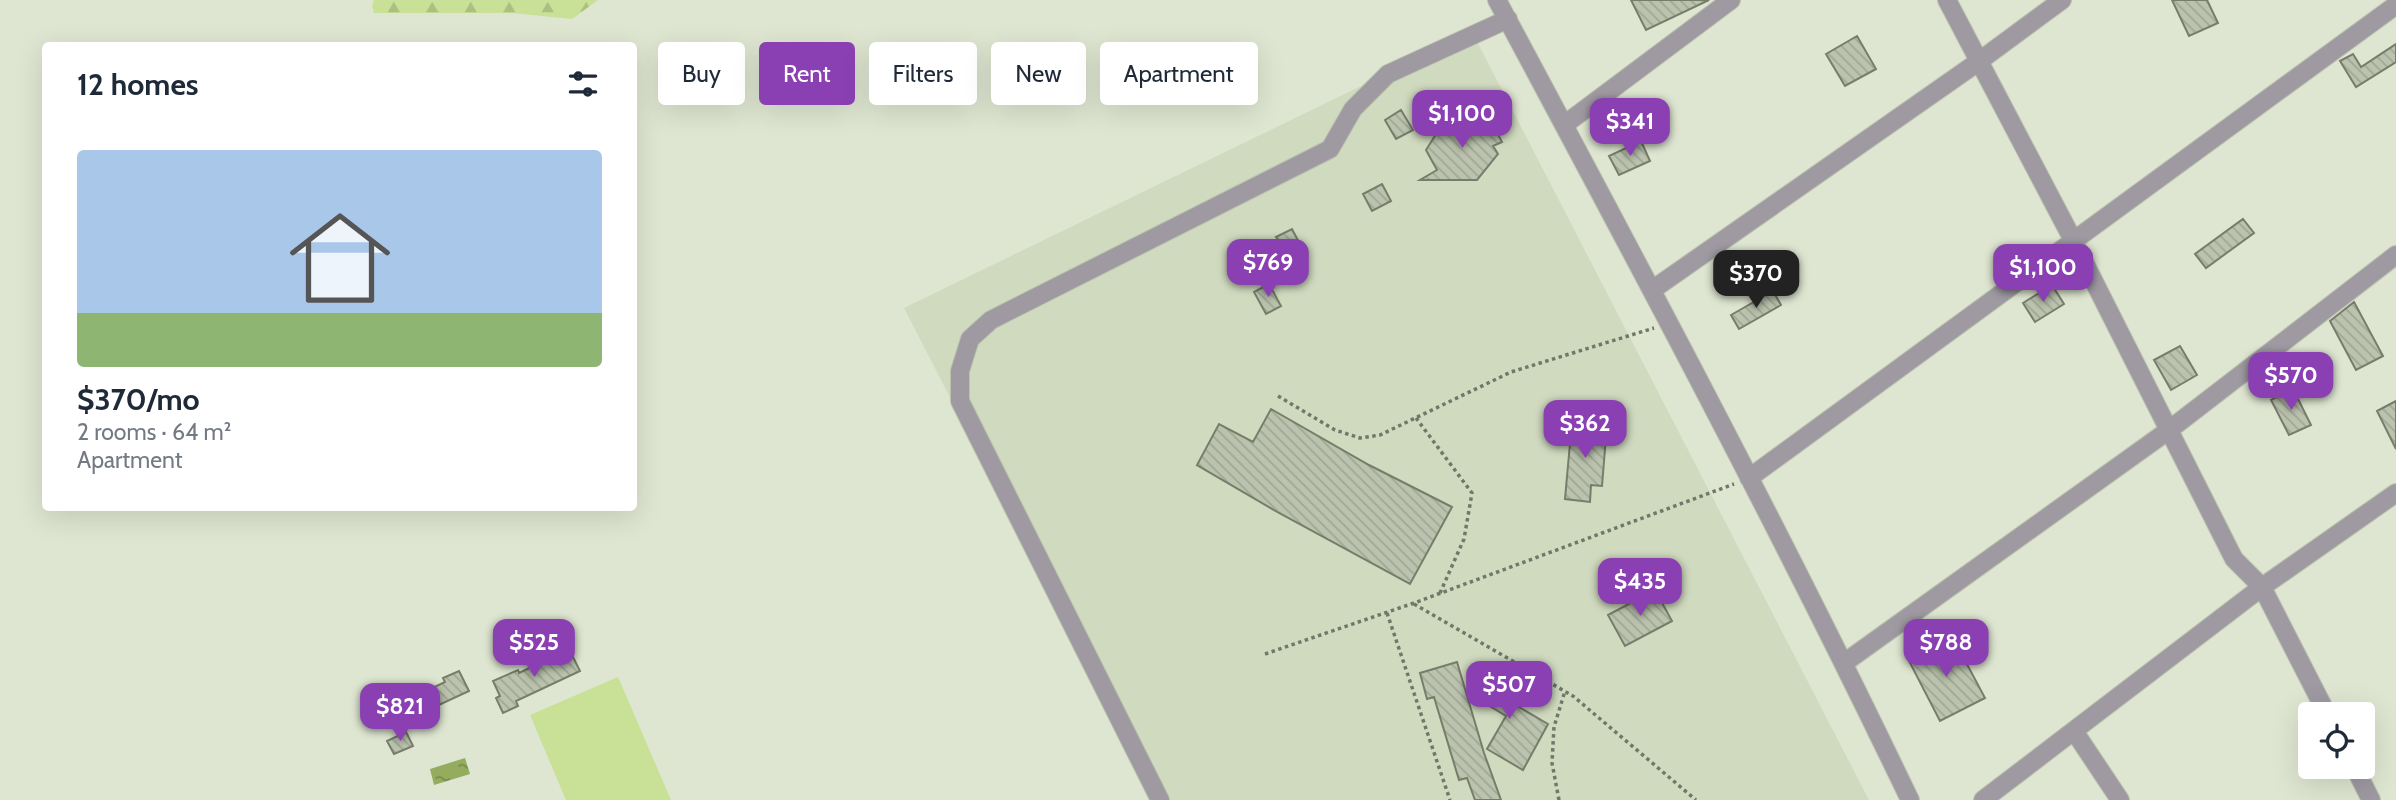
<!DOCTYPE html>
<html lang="en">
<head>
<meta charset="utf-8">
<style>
	:root { --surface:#fff; --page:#f6f6f7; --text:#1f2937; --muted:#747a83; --line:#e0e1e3; --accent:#8a40b2 }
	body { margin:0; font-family:Cabin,sans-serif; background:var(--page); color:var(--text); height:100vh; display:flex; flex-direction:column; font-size:26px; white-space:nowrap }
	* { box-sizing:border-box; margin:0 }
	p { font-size:23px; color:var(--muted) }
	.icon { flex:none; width:38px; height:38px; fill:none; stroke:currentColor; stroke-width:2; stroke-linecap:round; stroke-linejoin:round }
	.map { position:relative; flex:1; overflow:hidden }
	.drawer { position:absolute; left:42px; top:42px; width:595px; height:469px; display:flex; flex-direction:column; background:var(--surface); border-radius:7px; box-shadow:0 7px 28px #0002 }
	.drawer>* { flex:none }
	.top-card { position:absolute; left:658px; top:42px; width:665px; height:63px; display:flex; gap:14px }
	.buttons { position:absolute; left:2298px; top:702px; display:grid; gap:14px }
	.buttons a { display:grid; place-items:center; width:77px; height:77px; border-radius:7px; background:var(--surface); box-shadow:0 7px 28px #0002; font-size:35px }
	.price { position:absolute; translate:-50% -60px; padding:0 16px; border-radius:14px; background:var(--accent); color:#fff; font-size:23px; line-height:46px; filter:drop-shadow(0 2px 4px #0008) }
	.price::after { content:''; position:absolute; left:50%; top:42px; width:21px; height:16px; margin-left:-10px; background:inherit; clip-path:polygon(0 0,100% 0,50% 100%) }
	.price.active { background:#222; color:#fff }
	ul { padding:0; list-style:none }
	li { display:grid; align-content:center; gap:14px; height:371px; padding:0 35px }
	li+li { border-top:2px solid var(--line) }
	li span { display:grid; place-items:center; height:217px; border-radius:7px; color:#555 }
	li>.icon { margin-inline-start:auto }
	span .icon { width:126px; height:126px; fill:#fffc; stroke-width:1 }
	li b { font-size:30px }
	h2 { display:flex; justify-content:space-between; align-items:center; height:84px; padding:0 35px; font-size:30px }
	.pill { padding:0 24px; border-radius:7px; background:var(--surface); box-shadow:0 7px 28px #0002; font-size:24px; line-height:63px }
	.pill.active { background:var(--accent); color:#fff }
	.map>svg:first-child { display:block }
	.built { fill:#d0dabf }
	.forest { fill:url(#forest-firs) }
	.pitch { fill:#c8e196 }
	.water { fill:url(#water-ripples) }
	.building { fill:url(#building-back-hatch); stroke:#767d6a; stroke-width:2 }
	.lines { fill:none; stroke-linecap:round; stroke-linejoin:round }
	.street-casing { stroke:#bbc2af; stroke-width:20 }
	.path { stroke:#72776a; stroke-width:3.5; stroke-dasharray:3.5 3.5; stroke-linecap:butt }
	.street { stroke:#9f9aa2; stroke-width:18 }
</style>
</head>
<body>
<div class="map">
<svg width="2396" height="800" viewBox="0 0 2396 800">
	<defs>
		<pattern id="forest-firs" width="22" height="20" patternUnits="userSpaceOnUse" patternTransform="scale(1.75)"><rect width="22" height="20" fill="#c8e196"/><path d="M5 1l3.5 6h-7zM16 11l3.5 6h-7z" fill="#abc080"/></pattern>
		<pattern id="water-ripples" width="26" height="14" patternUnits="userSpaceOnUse" patternTransform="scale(1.75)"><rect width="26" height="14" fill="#93ac5d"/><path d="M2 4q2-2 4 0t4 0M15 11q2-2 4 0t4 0" fill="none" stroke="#778b4c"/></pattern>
		<pattern id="building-back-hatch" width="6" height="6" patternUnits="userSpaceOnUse" patternTransform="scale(1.75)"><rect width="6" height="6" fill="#bbc3ae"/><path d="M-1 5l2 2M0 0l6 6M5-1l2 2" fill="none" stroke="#a0a795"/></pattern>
	</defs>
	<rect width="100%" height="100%" fill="#dee6d1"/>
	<path class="built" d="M1472 32 1869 800H1157L904 308Z"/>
	<path class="forest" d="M374 0H598L572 19 512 13H374L372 6Z"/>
	<path class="pitch" d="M618 677 671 800H566L530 715Z"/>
	<path class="water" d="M465 758 470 774 434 785 430 769Z"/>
	<path class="building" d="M1631 0H1709L1646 30Z
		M2172 0H2207L2218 23 2189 36Z
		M1857 36 1876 69 1845 86 1826 54Z
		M2396 44V62L2356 87 2340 61 2353 54 2361 67Z
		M1401 110 1413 130 1396 139 1385 120Z
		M1445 120 1479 121 1483 128 1492 123 1502 142 1493 146 1498 154 1477 180H1420L1437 170 1426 150Z
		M1641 141 1650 161 1619 175 1609 156Z
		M1382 184 1391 201 1372 211 1363 194Z
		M2243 219 2254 233 2206 268 2195 254Z
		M1292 229 1303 250 1286 259 1292 268 1266 283 1252 259 1280 243 1276 237Z
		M1269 284 1281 306 1266 314 1254 292Z
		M2052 285 2064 304 2035 322 2023 303Z
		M1773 291 1781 305 1739 329 1731 315Z
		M2354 302 2383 356 2356 370 2330 321Z
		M2180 346 2197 375 2171 390 2154 360Z
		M2293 389 2311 425 2289 435 2271 400Z
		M2396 401V449L2377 411Z
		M1271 409 1369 465 1452 507 1410 584 1279 513 1197 465 1219 424 1253 442Z
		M1572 421 1607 424 1602 486 1591 485 1590 502 1565 499Z
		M1655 590 1672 621 1625 646 1608 615Z
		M1952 636 1985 698 1940 721 1908 659Z
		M569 649 580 671 516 701 518 706 503 713 496 698 500 696 493 681 518 670 519 673Z
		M1457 662 1484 753 1501 800H1475L1467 778 1459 780 1434 697 1427 699 1420 673Z
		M1483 670 1518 692 1512 703 1548 724 1523 770 1487 749 1506 716 1468 693Z
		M459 671 469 691 411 718 403 702 445 682 443 678Z
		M406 732 413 746 394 754 387 741Z"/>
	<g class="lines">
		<g class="street-casing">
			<path id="street" d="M1497 0C1639 265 1780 529 1910 800
				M1947 0 2074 242 2234 559 2262 587 2327 714
				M1564 125 1731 0
				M1652 290 1978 62 2062 0
				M1749 478 2396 5
				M1844 663 2169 430 2396 255
				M2074 731 2120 800
				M2354 766 2371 800
				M1160 800 960 401V371L970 339 991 320 1330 149 1353 109 1388 74 1508 19
				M1983 800 2262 587 2396 493"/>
		</g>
		<path class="path" d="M1278 396 1335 430 1360 438 1380 435 1511 372 1654 328
			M1416 418 1472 493 1464 539 1440 593
			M1414 604 1573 696 1696 800
			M1387 613 1450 800
			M1265 654 1414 603 1734 484
			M1559 800 1552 763 1554 727 1565 691"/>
		<use href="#street" class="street"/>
	</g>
</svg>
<div class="buttons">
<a><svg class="icon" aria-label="locate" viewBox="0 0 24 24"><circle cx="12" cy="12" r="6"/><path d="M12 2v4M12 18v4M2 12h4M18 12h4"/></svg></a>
</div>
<b class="price" style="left:1462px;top:150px">$1,100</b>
<b class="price" style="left:1630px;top:158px">$341</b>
<b class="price" style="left:1268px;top:299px">$769</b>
<b class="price" style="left:2043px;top:304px">$1,100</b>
<b class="price active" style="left:1756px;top:310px">$370</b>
<b class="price" style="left:2291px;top:412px">$570</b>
<b class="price" style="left:1585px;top:460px">$362</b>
<b class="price" style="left:1640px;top:618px">$435</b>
<b class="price" style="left:534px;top:679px">$525</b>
<b class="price" style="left:1946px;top:679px">$788</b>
<b class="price" style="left:1509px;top:721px">$507</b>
<b class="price" style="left:400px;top:743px">$821</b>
<div class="top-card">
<a class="pill">Buy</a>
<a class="pill active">Rent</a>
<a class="pill">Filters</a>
<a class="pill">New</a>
<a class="pill">Apartment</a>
</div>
<section class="drawer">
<h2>12 homes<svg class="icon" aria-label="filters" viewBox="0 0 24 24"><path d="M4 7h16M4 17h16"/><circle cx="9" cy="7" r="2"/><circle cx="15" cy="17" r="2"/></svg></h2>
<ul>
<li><span style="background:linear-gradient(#a9c7e8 75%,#8fb573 0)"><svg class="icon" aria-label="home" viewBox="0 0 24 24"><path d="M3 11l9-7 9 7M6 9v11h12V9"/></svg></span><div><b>$370/mo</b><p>2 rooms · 64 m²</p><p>Apartment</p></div></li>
</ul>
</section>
</div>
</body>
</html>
